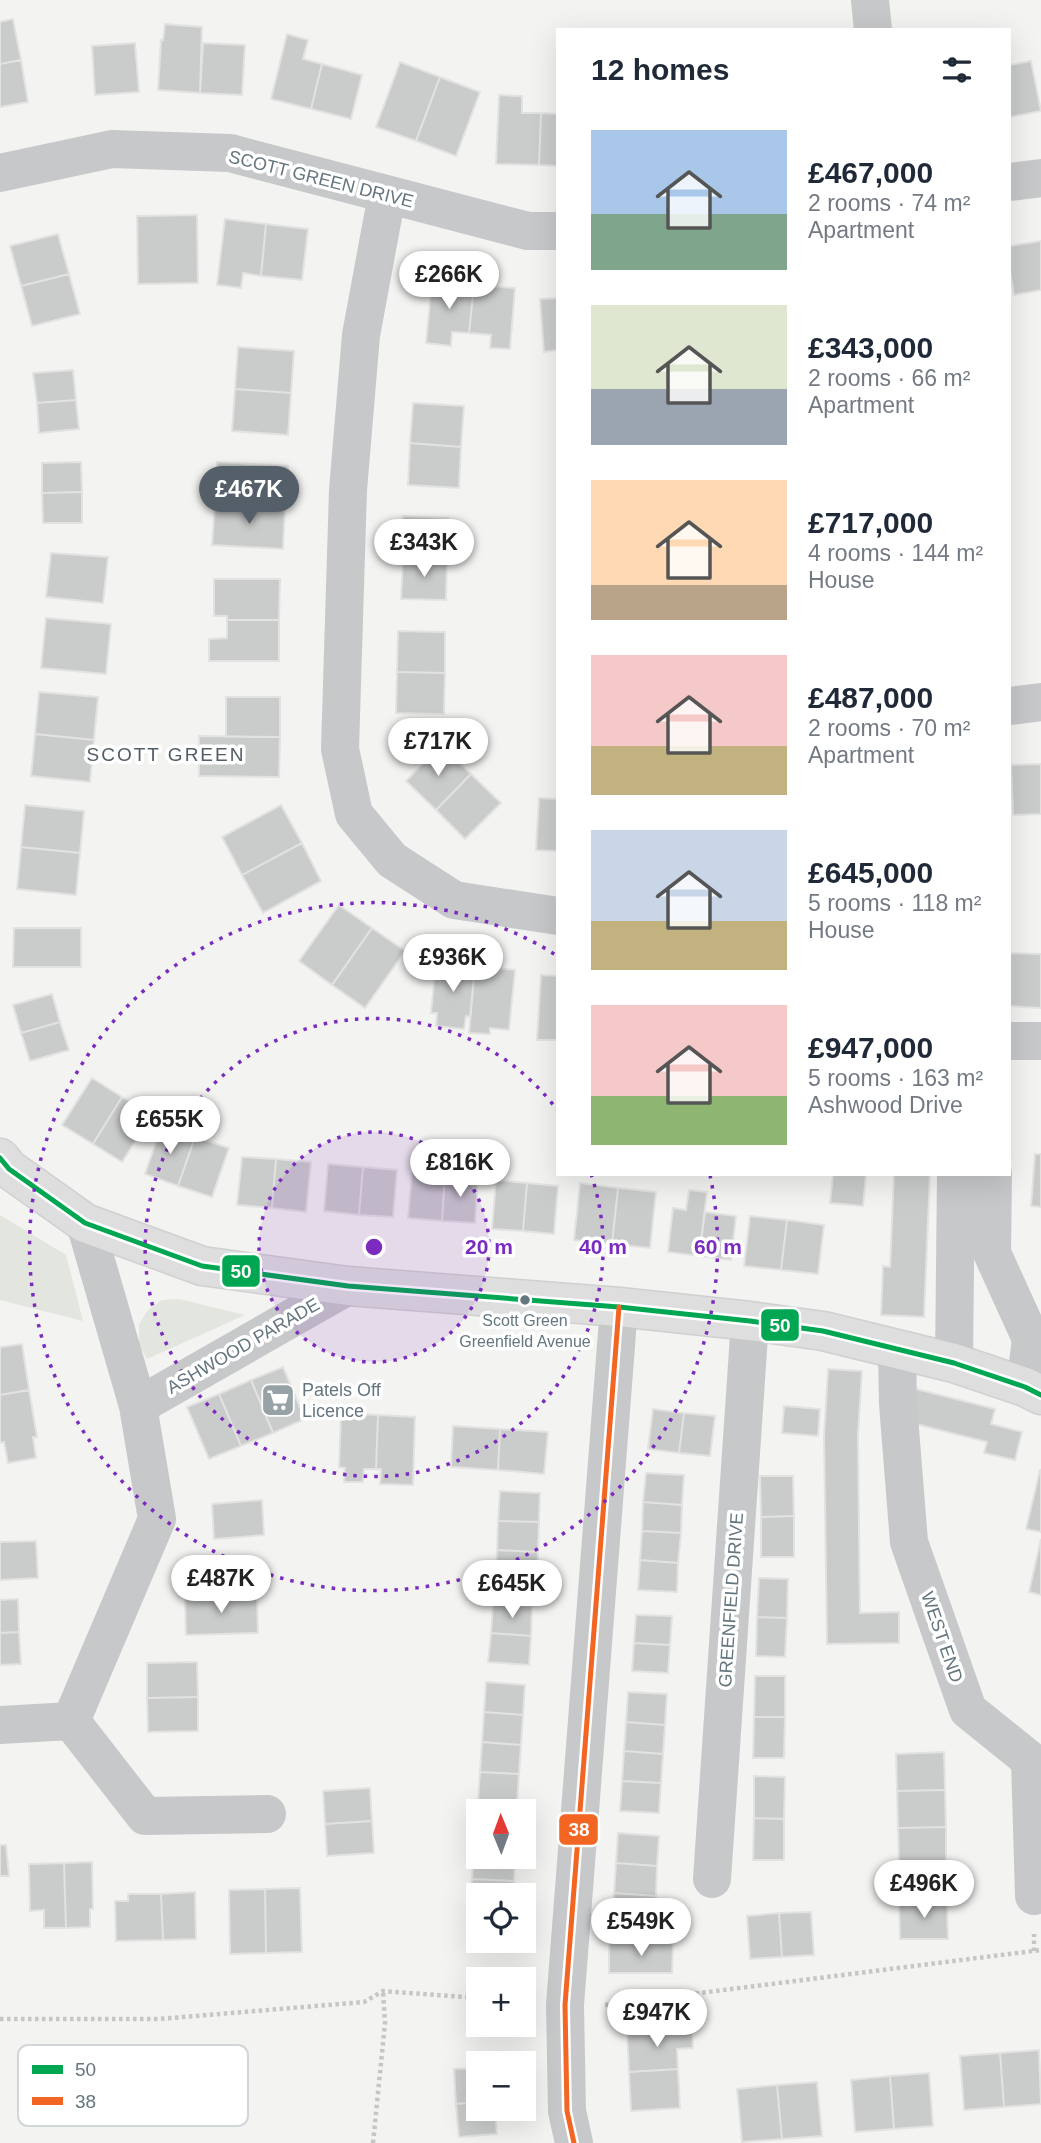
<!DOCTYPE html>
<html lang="en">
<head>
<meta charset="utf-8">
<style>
	:root { --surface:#fff; --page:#f6f6f7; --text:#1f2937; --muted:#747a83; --accent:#555f69 }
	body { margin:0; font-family:Helvetica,sans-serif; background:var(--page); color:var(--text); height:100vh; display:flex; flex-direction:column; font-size:26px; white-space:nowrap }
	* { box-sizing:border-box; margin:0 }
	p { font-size:23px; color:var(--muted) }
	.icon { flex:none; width:38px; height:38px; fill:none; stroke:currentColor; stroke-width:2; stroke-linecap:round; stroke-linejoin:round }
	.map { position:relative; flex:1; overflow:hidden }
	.side { position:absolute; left:556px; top:28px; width:455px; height:1148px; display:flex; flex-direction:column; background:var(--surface); border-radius:0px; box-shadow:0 7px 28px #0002 }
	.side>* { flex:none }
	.needle { width:46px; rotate:359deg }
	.buttons { position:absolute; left:466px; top:1799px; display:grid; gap:14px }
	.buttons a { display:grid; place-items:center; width:70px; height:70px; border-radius:0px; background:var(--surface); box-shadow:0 7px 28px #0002; font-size:35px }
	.price { position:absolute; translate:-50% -60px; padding:0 16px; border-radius:24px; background:#fff; color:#222; font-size:23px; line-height:46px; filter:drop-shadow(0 2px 4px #0008) }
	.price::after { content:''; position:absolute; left:50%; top:42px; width:21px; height:16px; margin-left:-10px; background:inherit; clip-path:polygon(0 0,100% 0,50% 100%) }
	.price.on { background:var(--accent); color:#fff }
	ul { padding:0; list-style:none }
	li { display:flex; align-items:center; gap:21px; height:175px; padding:0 35px }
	li span { display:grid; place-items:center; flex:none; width:196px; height:140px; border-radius:0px; color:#555 }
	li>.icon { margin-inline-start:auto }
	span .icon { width:84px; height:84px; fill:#fffc; stroke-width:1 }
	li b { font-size:30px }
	h2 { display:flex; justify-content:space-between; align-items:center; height:84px; padding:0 35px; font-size:30px }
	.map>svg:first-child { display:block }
	.green { fill:#e3e5df }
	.building { fill:#cacbcb; stroke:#e2e2e1; stroke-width:2 }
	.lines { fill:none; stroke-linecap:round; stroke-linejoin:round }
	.secondary-casing { stroke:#d0d0d0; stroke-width:41 }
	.path { stroke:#c5c6c6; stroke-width:4.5; stroke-dasharray:3.5 3.5; stroke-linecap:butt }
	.minor { stroke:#c7c8c9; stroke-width:38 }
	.secondary { stroke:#dddedd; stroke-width:38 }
	.bus-1-casing { stroke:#fff; stroke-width:10 }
	.bus-2-casing { stroke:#fff; stroke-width:10 }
	.bus-1 { stroke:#00a651; stroke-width:5 }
	.bus-2 { stroke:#f26522; stroke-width:5 }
	.ring { fill:none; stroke:#7b2cbf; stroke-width:3.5; stroke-dasharray:3.5 7 }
	.bus-dot { fill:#65767f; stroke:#fff; stroke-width:2.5 }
	.labels { text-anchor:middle; stroke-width:7; stroke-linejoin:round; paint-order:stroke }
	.bus-label { font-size:16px; fill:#65767f; stroke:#fff }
	.street-label { font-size:18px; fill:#65767f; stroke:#fff }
	.poi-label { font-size:18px; fill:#65767f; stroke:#fff; text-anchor:start }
	.neighbourhood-label { font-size:19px; letter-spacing:2px; fill:#525e65; stroke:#fff }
	.key { fill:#fff; stroke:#d1d6d9; stroke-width:2 }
	.key-label { font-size:19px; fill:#65767f }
	.centre { fill:#7b2cbf; stroke:#fff; stroke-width:3.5 }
	.ring-label { font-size:21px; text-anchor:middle; font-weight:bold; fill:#7b2cbf; stroke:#fff; stroke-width:7; stroke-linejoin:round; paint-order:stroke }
	.line-badge { stroke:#fff; stroke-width:2.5 }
	.badge-label { font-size:19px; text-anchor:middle; font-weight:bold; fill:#fff }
</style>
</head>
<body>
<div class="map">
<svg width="1041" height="2143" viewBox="0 0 1041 2143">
	<rect width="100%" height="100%" fill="#f3f3f1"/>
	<path class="green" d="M0 1215 66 1255 83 1321 0 1300Z
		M179 1299 245 1315 147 1359 139 1344V1325L147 1311 162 1300Z"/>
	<path class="building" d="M13 19 21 60 0 64V22Z
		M165 24 202 27 200 93 158 90 161 40H163Z
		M287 34 308 40 303 59 322 64 311 109 271 99Z
		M135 43 139 92 95 95 92 46Z
		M203 43 245 45 242 95 200 93Z
		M21 60 28 102 0 107V64Z
		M1031 61 1041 111 1010 117V65Z
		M400 62 440 77 416 141 376 127Z
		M322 64 362 75 351 119 311 109Z
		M440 77 480 92 456 156 416 141Z
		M499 95 522 96V113H541L539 165 496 164Z
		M541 113 558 114V166L539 165Z
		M197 215 198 283 138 284 137 216Z
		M225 219 266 224 261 276 243 273 241 288 217 285Z
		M266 224 308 229 302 280 261 276Z
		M58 234 69 274 21 286 10 246Z
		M1041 241V290L1014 295 1010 271V246Z
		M69 274 80 314 32 326 21 286Z
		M432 280 474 285 469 333 452 332 451 346 426 343Z
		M474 285 515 288 510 349 490 348 491 335 469 333Z
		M558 298V350L544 352 540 299Z
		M238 347 294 351 291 393 235 389Z
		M73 370 76 400 37 403 33 373Z
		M235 389 291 393 288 435 232 431Z
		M76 400 79 429 39 433 37 403Z
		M413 403 464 406 461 447 410 443Z
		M410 443 461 447 459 488 408 485Z
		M81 462 82 492 42 493V463Z
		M217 462 288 466 285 507 215 503Z
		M82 492V523H43L42 493Z
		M215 503 285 507 283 549 212 545Z
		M403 516 448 518 447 558H403Z
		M51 553 108 557 103 603 46 597Z
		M403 558H447L446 600 401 599Z
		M214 579H280L279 620H227V616H214Z
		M46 618 111 624 106 674 41 668Z
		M227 620H279V661H209V639L227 638Z
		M398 631 445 632V673L397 672Z
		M397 672 445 673 444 714 396 713Z
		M39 692 98 697 94 740 35 734Z
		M226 697H280V737H226Z
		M35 734 94 740 90 782 31 776Z
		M199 736 280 737 279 777 199 776Z
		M441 745 471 774 436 810 406 781Z
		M1041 764V814L1013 815 1011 765Z
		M471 774 501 803 465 839 436 810Z
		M539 798 558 799V851L536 850Z
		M25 805 84 811 80 853 21 847Z
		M281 805 302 843 242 875 222 837Z
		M302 843 321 881 263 913 242 875Z
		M21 847 80 853 76 895 17 889Z
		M339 905 372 928 332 985 299 961Z
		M14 928H81V967H13Z
		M372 928 405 951 365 1008 332 985Z
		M1010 953 1041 954V1008L1010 1006Z
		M436 962 475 966 470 1017 466 1016 464 1029 436 1026 437 1013H431Z
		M475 966 515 970 509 1030 490 1028V1034L469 1033Z
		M541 975 558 976V1040H537Z
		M52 994 60 1022 21 1033 13 1005Z
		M60 1022 69 1050 30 1061 21 1033Z
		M92 1078 122 1097 93 1144 62 1125Z
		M122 1097 152 1115 122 1162 93 1144Z
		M162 1125 195 1137 178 1186 145 1174Z
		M195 1137 229 1148 212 1197 178 1186Z
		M1035 1154H1041V1207L1031 1206Z
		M242 1157 276 1159 272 1208 237 1205Z
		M276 1159 311 1162 306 1212 272 1208Z
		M328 1164 363 1167 359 1215 324 1211Z
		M363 1167 397 1170 393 1217 359 1215Z
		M412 1173 445 1175 442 1221 408 1218Z
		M833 1174H866L863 1206 830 1203Z
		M894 1174H930L924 1317 881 1315 883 1266 890 1267Z
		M445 1175 478 1178 475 1223 442 1221Z
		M496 1180 527 1183 523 1231 492 1229Z
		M527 1183 558 1186 554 1234 523 1231Z
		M580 1183 618 1188 612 1244 574 1240Z
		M618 1188 656 1192 650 1248 612 1244Z
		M689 1190 707 1192 699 1256 668 1252 673 1208 686 1210Z
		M705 1212 736 1216 731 1260 699 1256Z
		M750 1216 787 1220 781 1270 744 1266Z
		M787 1220 824 1225 818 1274 781 1270Z
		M22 1344 29 1390 0 1395V1347Z
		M283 1367 305 1419 273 1433 251 1380Z
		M828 1369 862 1371 858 1435 860 1613 899 1612V1643L827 1644 824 1436Z
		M251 1380 273 1433 241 1446 219 1394Z
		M916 1389 995 1409 991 1424 1022 1432 1015 1460 984 1453 987 1442 908 1422Z
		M29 1390 37 1437H33L36 1458 8 1463 4 1442 0 1443V1395Z
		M219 1394 241 1446 209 1459 187 1407Z
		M784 1406 820 1409 818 1436 782 1433Z
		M653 1409 684 1413 679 1453 648 1449Z
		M341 1413 378 1415 376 1469H364L363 1482H344L345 1468 339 1467Z
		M684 1413 715 1416 710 1456 679 1453Z
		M378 1415 415 1417 413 1485 380 1484 381 1469H376Z
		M453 1426 500 1429 498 1470 451 1467Z
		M500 1429 548 1432 544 1474 498 1470Z
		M1040 1470H1041V1532L1026 1529Z
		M646 1473 684 1475 682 1505 643 1502Z
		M760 1476H793L794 1516 761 1517Z
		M500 1491 540 1493 539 1522 498 1521Z
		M262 1500 264 1535 214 1539 212 1504Z
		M643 1502 682 1505 681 1533 642 1531Z
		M794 1516V1557H761V1517Z
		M498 1521 539 1522 538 1552 497 1550Z
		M642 1531 681 1533 678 1563 640 1560Z
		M1041 1539V1595L1029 1592Z
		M36 1541 38 1578 0 1580V1542Z
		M497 1550 538 1552 537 1581 496 1579Z
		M640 1560 678 1563 677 1592 638 1590Z
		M759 1578 788 1579 787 1618 757 1617Z
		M257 1596 258 1633 186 1635 185 1597Z
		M18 1599 19 1632 0 1633V1600Z
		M493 1604 532 1606 531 1636 491 1633Z
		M636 1615 672 1616 670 1645 634 1643Z
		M757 1617 787 1618 785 1657 756 1656Z
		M19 1632 21 1664 0 1665V1633Z
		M491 1633 531 1636 529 1665 488 1662Z
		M634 1643 670 1645 668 1673 632 1671Z
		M197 1662 198 1697 147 1698V1663Z
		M755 1676H785V1717H754Z
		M486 1682 525 1685 523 1715 484 1712Z
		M628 1692 667 1694 665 1725 626 1722Z
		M198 1697V1731L148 1732 147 1698Z
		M484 1712 523 1715 521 1745 482 1742Z
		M754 1717H785L784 1758H753Z
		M626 1722 665 1725 663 1754 624 1751Z
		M482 1742 521 1745 519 1774 480 1772Z
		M624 1751 663 1754 661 1783 622 1781Z
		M944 1752 945 1790 897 1791 896 1754Z
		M480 1772 519 1774 517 1804 478 1802Z
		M754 1776 785 1777 784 1819 754 1818Z
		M622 1781 661 1783 659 1813 620 1811Z
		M370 1788 372 1821 325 1824 323 1791Z
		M945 1790 946 1827 898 1828 897 1791Z
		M754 1818 784 1819V1860H753Z
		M475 1820 478 1821V1850H473Z
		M372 1821 374 1853 327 1856 325 1824Z
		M946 1827V1864L899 1865 898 1828Z
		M618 1833 659 1836 657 1866 616 1863Z
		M0 1845H6L9 1876H0Z
		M473 1850H478V1857H515L514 1881 472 1879Z
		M92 1862 93 1909H90V1927L66 1928 64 1863Z
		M64 1863 66 1928H44V1910L30 1911 29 1864Z
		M616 1863 657 1866 656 1896 614 1893Z
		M946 1864 947 1901 899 1902V1865Z
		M472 1879 514 1881 513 1895H478V1908H470Z
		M300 1888 302 1952 266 1953 265 1889Z
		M265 1889 266 1953 230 1954 229 1890Z
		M195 1892 196 1939 163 1940 161 1894Z
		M614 1893 656 1896 654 1926 612 1923Z
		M128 1894H161L163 1940 116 1941 115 1901H128Z
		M947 1901 948 1939H900L899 1902Z
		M470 1908H478V1938L469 1937Z
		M811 1912 814 1955 782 1957 779 1913Z
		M779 1913 782 1957 750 1959 747 1916Z
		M609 1943H673L672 1973H609Z
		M692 2029 693 2048 677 2049 678 2069 629 2072 627 2032Z
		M1039 2050 1041 2104 1004 2107 1000 2053Z
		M1000 2053 1004 2107 964 2110 960 2056Z
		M478 2068V2102L456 2104 454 2069Z
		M678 2069 680 2108 631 2111 629 2072Z
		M929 2073 933 2126 894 2129 890 2076Z
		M890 2076 894 2129 855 2132 851 2080Z
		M817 2082 822 2136 782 2139 777 2085Z
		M777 2085 782 2139 742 2142 737 2089Z
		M478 2102V2109H495L497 2134 459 2137 456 2104Z"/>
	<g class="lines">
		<g class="secondary-casing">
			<path id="secondary" d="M0 1158 9 1169 85 1223 202 1266 348 1286 619 1307 750 1321 823 1331 954 1363 1025 1387 1041 1395"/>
		</g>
		<path class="path" d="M1034 1951V1934
			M605 2005 1041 1950
			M0 2019H159L364 2002 383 1991 478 1998
			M373 2143 385 2023 383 1991"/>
		<path class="minor" d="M870 0 873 30
			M0 173 112 149 230 153 528 231H558
			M1010 182 1041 178
			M387 195 361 335 348 490 340 749 354 814 392 860 454 900 558 916
			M1010 706 1041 702
			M1010 1041H1041
			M993 1174 992 1253 1031 1339 1025 1387
			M897 1350 898 1404 909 1542 968 1710 1030 1760 1034 1896
			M954 1363 956 1174
			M138 1406 348 1286
			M71 1721 145 1816 267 1814
			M0 1725 71 1721 157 1519 138 1406 85 1223
			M712 1879 750 1321
			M574 2143 567 2111 565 2005 619 1307"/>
		<use href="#secondary" class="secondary"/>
		<g class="bus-1-casing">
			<path id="bus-1" d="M0 1158 9 1169 85 1223 202 1266 348 1286 619 1307 750 1321 823 1331 954 1363 1025 1387 1041 1395"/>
		</g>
		<g class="bus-2-casing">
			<path id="bus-2" d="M574 2143 567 2111 565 2005 619 1307"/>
		</g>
		<use href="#bus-1" class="bus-1"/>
		<use href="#bus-2" class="bus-2"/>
	</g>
	<circle cx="374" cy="1247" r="115" fill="#7b2cbf" fill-opacity=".12"/>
	<g class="ring">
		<circle cx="374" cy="1247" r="115"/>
		<path d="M591 1174A229 229 0 1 1 558 1111"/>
		<path d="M710 1175A344 344 0 1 1 556 955"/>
	</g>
	<defs>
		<g id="supermarket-square" transform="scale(1.75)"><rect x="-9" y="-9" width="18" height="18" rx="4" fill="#97a2a7" stroke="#fff"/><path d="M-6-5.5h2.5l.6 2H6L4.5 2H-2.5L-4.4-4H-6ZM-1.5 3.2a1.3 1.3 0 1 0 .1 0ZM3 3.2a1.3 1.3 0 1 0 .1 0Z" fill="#fff"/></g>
	</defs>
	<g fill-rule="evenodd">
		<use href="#supermarket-square" x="278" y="1400"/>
	</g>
	<circle class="bus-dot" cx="525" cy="1300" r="6"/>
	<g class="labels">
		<g class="bus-label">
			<text x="525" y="1326">Scott Green<tspan x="525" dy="21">Greenfield Avenue</tspan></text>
		</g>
		<g class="street-label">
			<text transform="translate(321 179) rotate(14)" y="6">SCOTT GREEN DRIVE</text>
			<text transform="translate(243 1346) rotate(-30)" y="6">ASHWOOD PARADE</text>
			<text transform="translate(731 1600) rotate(-86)" y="6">GREENFIELD DRIVE</text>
			<text transform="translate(942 1637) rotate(71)" y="6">WEST END</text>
		</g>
		<g class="poi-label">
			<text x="302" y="1396">Patels Off<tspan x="302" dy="21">Licence</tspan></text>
		</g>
		<g class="neighbourhood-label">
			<text x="166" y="761">SCOTT GREEN</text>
		</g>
	</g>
	<rect x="18" y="2045" width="230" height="81" rx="10" class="key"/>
	<rect x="32" y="2065" width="31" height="9" fill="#00a651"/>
	<rect x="32" y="2097" width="31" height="8" fill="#f26522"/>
	<g class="key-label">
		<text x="75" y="2076">50</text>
		<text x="75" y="2108">38</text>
	</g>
	<circle cx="374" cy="1247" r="10" class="centre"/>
	<g class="ring-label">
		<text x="489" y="1254">20 m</text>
		<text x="603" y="1254">40 m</text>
		<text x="718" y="1254">60 m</text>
	</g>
	<g class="line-badge">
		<rect x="221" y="1254" width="40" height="34" rx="7" fill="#00a651"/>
		<rect x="760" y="1308" width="40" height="34" rx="7" fill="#00a651"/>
		<rect x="558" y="1813" width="41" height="33" rx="7" fill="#f26522"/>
	</g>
	<g class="badge-label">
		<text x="241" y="1278">50</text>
		<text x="780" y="1332">50</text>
		<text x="579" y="1836">38</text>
	</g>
</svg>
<div class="buttons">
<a><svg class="needle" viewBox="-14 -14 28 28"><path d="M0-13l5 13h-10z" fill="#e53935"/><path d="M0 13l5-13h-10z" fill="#747a83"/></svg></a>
<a><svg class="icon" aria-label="locate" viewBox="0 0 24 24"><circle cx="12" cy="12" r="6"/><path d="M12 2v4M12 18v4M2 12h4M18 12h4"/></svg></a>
<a>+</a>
<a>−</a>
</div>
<b class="price" style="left:449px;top:311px">£266K</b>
<b class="price on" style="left:249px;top:526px">£467K</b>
<b class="price" style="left:424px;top:579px">£343K</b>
<b class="price" style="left:438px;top:778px">£717K</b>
<b class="price" style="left:453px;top:994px">£936K</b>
<b class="price" style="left:170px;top:1156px">£655K</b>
<b class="price" style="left:460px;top:1199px">£816K</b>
<b class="price" style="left:221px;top:1615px">£487K</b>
<b class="price" style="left:512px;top:1620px">£645K</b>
<b class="price" style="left:924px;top:1920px">£496K</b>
<b class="price" style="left:641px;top:1958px">£549K</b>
<b class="price" style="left:657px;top:2049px">£947K</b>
<section class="side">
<h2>12 homes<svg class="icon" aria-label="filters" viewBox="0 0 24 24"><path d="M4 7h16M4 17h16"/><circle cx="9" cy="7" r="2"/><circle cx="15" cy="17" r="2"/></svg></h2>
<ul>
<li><span style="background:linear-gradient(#a9c7e8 60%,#7fa58c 0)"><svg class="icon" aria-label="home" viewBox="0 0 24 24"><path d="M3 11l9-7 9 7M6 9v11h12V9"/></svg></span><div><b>£467,000</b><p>2 rooms · 74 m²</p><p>Apartment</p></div></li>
<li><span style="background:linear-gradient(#dfe7d0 60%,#9aa5b1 0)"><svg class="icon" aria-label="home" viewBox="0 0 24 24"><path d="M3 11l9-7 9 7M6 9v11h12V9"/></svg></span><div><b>£343,000</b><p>2 rooms · 66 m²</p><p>Apartment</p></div></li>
<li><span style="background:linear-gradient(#ffd9b3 75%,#b9a48a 0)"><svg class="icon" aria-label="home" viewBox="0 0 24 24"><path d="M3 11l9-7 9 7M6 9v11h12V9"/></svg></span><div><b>£717,000</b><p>4 rooms · 144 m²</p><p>House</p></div></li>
<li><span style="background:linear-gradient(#f6c9c9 65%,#c2b280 0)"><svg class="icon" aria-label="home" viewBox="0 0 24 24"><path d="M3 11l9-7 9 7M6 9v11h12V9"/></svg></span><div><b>£487,000</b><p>2 rooms · 70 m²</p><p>Apartment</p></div></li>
<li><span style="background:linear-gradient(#c9d6e8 65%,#c2b280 0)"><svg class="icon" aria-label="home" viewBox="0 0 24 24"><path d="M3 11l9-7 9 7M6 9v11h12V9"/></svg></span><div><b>£645,000</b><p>5 rooms · 118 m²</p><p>House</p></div></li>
<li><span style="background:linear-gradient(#f6c9c9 65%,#8fb573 0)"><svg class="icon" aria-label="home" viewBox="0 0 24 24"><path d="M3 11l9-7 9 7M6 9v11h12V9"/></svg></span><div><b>£947,000</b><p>5 rooms · 163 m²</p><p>Ashwood Drive</p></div></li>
</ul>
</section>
</div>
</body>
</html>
